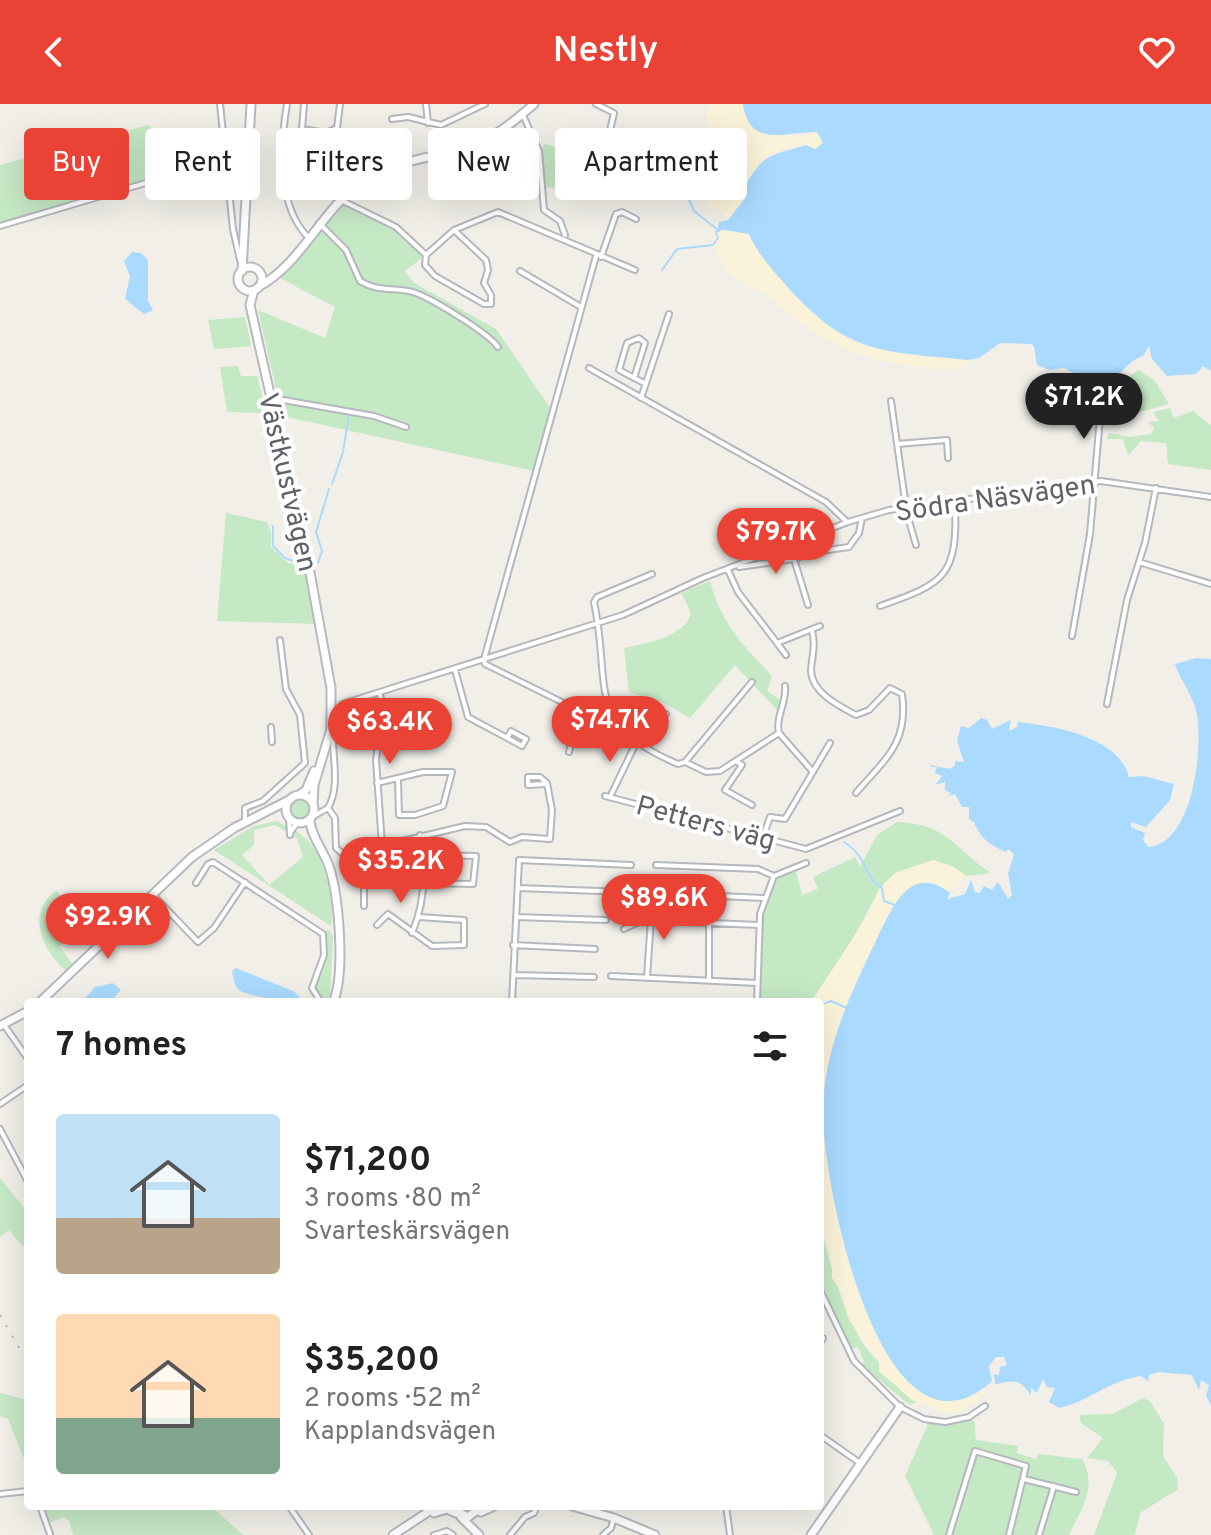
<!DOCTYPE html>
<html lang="en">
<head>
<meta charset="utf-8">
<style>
	:root { --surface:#fff; --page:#f6f6f6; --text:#202124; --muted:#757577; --accent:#ea4335 }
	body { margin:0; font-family:Overpass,sans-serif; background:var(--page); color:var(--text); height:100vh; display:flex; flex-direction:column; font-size:30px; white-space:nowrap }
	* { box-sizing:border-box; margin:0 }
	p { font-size:26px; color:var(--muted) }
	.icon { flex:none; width:44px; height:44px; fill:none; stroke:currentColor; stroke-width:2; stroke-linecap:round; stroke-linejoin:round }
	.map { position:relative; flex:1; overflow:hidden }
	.sheet { position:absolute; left:24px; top:894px; width:800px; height:512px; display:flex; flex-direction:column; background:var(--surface); border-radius:8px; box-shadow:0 8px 32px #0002 }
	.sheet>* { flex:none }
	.hud { position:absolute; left:24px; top:24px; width:800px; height:72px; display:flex; gap:16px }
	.price { position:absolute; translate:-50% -68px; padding:0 18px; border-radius:28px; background:var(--accent); color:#fff; font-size:26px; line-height:52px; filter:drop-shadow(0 2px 4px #0008) }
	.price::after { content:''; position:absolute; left:50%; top:48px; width:24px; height:18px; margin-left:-12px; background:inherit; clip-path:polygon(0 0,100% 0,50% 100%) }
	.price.selected { background:#222; color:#fff }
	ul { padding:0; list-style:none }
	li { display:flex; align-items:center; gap:24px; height:200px; padding:0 32px }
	li span { display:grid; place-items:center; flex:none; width:224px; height:160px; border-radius:8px; color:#555 }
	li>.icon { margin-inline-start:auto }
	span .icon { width:96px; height:96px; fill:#fffc; stroke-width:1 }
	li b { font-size:34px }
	h2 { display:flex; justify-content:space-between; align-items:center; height:96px; padding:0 32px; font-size:34px }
	.chip { padding:0 28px; border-radius:8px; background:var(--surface); box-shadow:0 8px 32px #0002; font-size:28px; line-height:72px }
	.chip.selected { background:var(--accent); color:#fff }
	header { display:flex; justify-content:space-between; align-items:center; height:104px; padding:0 32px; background:var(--accent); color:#fff; font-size:36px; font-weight:600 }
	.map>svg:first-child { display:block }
	.green { fill:#c5e8c5; fill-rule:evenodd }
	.sand { fill:#fbf3d9 }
	.water { fill:#aadaff }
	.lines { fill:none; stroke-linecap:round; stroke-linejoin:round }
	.stream { stroke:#aadaff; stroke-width:2 }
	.street-casing { stroke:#b5b8bc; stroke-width:8 }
	.secondary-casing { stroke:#b6babf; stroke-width:11 }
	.street { stroke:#fff; stroke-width:4 }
	.secondary { stroke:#fff; stroke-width:7 }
	.rail { stroke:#b6b7b8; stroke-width:2; stroke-dasharray:2 10; stroke-linecap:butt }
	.labels { text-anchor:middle; stroke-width:8; stroke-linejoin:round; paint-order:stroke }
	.street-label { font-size:28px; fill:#5f6368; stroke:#fff }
</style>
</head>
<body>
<header><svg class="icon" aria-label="back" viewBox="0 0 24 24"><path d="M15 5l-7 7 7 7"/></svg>Nestly<svg class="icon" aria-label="heart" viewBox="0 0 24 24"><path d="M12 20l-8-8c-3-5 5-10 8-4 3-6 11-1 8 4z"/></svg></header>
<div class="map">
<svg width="1211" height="1431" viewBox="0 0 1211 1431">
	<rect width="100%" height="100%" fill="#f1efe8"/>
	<path class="green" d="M148 21 158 27 151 74 0 118V61Z
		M545 40 631 65 633 73 621 75 619 71 611 75 606 71 602 73V81L558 78 556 84 544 83 540 47Z
		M342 100 402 129 423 153 405 167 414 179 496 225 551 305 534 367 282 312 258 206 325 234 335 203 280 174Z
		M245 213 251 242 214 245 208 216Z
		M238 262 241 272H257L267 309 227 308 220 263Z
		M1139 266 1155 277 1169 300 1136 309H1116L1112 305C1116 290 1121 276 1139 266Z
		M1170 304 1174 314 1193 307 1211 322V366L1168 360 1166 339 1141 337 1128 352 1123 335H1106L1109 329 1130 333 1151 330 1154 324 1148 318 1159 317 1153 308Z
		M226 409 267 418 271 428V443L288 459 306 463 317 520 217 517Z
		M710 477C721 520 743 541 772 572L767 587 782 597 779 608 735 561 690 614 664 599 629 588 624 544C644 540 688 532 691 508L681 489Z
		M288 706a12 12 0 1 1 24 0a12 12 0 1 1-24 0Z
		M277 717C285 722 298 727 304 733 326 752 335 796 331 822L214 746 254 722ZM275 721 297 734 303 753 269 781 242 751 254 741V726Z
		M897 718C950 721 951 742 991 769L966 772 935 756 895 769 880 784 847 846 811 898H759C761 856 750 784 794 759L802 791 818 785 813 773 855 753 860 763 877 731Z
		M57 786 80 829 59 842 74 862 65 866C41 845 26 807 57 786Z
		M329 826 333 832 330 889 327 896 319 893 315 884C320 866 334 846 324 828Z
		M0 1074 28 1109V1139L23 1143 9 1126 0 1133Z
		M820 1121C830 1159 849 1234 879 1258V1267L917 1298 910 1301 861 1261 864 1258 858 1243 850 1245 820 1179Z
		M0 1289 28 1296V1365L8 1315 0 1312Z
		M1143 1294 1150 1297 1164 1320 1163 1352 1177 1374 1178 1385 1140 1409 1135 1431H1094L1117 1369 1108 1357 1087 1354 1103 1334 1081 1319 1079 1311 1113 1310Z
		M974 1316 976 1336 1018 1342 1017 1349 1036 1355 1038 1350 1082 1355C1098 1382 1081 1406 1069 1431H934L905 1372 928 1320Z
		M211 1402 243 1431H73L69 1417 64 1413 49 1419 42 1403Z"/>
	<path class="sand" d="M709 0H743L745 13 772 31 803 32 817 28 823 38 815 46 806 41 783 45 760 58 746 93 728 116 722 108 707 102 716 51 706 11Z
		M727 126 749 130C757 150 772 164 785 180 845 252 883 248 968 256L969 261C948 268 936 265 915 262 843 253 818 234 764 189 758 184 753 186 747 182 728 172 712 149 714 127Z
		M933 756 954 763 966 772 950 789 937 779C902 775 892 804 879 830 851 885 823 944 823 1007 822 1077 861 1263 931 1292 953 1301 970 1297 987 1282L978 1298 951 1310 912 1296 879 1267V1258L849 1216 841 1187 832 1174V1155L820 1121V898H811L870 808 879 785 895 769Z"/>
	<path class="water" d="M743 0H1211V267L1203 262 1196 270 1167 272 1152 255 1149 242 1143 252C1124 257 1118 281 1097 282L1064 264 1049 266 1037 261 1034 242 1031 240 1000 239 979 254 968 256C881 247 847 251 785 180 771 164 757 149 749 130L718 125 719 118 728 116 746 93 744 83C765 48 770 52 806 41L815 45 823 39 817 28C789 27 749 46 743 0Z
		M132 148 141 149 148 156V197L153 206 144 210 125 195 130 172 124 157Z
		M1196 554 1211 555V1301L1206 1292 1209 1281 1201 1276 1199 1286 1192 1271 1158 1268 1149 1271 1148 1277 1141 1272C1110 1276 1086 1299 1059 1304L1049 1298 1055 1284 1047 1283 1043 1275 1038 1287 1035 1288 1031 1283V1291C1018 1273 1013 1277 995 1280L994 1270 999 1271 1000 1263 1007 1261 1004 1253H996L989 1262 992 1277C880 1378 820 1069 823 1002 826 937 854 884 881 826 896 796 913 761 950 789L947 795 965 790 971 776 975 788 980 789 984 782 992 786 998 778 1008 795 1012 791 1008 770 1014 750 1008 745 1006 748C991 741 981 736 974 718L969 715V703H962L955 690 948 692 951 689 945 686V678L935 681 942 672 935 669 937 663H931L930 661 950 665 955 661V657L964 658 957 637 961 622 969 624 981 614 987 616 992 625 1011 616 1009 627 1017 623 1018 618C1055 622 1119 633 1129 673L1143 672 1174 680 1170 696 1146 723 1131 718V723L1145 729 1143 736 1148 743C1194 740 1204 640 1196 606 1192 590 1180 576 1175 560Z
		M236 864 293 887 306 898C294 898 245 893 238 885 234 881 233 872 232 867Z
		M113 879 121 886 112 896 82 898 95 883Z"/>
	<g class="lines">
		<path class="stream" d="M629 77 636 75 639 80 641 75 652 71 656 77 686 89 694 107 718 126
			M662 166 677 145 713 141 718 134 716 128 720 126
			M332 380 343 348 349 310
			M273 422V442L285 454 304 461
			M318 459 322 447 316 428 329 385
			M844 738C869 754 863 773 882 784L884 797 895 801
			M820 901 831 897 847 904"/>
		<g class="street-casing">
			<path id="street" d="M220 0 233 125 240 156
				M287 0C280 41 277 102 308 133
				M304 0 302 25 326 29 337 24 340 0
				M426 0 428 19
				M596 0 614 9 604 52 637 64
				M523 11 539 47 544 106 560 117 565 131
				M392 15 408 13 441 21 485 0
				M303 77 304 57
				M286 79 316 74 344 44
				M343 97 396 123 426 151
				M319 119 346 146 360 177C376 187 391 184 409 187 426 190 488 229 498 243
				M0 122 210 60 246 57
				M426 151 454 126 498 108 635 166
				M426 151 425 161 435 172 484 200H491V191L484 179 488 166 486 156 454 126
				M601 153 616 110 622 108 636 115
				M520 167 581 203
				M589 264 826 398 847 418
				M634 274 645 239 639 234 627 239 619 266 646 280
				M272 294 374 312 406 323
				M641 294 669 210
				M891 297 907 410 916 441
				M897 340 947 336 948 354
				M794 455 814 448 849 443 859 429 862 414
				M1139 458 1211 480
				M739 463 794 455 808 501
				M728 466 738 488 777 539 820 522
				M652 470 597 493 594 498C612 582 582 620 678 660L685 658 706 668 720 667 779 629C775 613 787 599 785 582
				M880 502C946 479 958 472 955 397
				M812 527C816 541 812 552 811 566 811 588 839 602 856 611L869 606 890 584 902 590C909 639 885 655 856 689
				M1072 532 1090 430 1101 302
				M777 539 786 551
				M455 566 468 613 522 642 526 635 511 627 507 634
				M380 591 383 604 376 656 382 741
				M1107 600 1127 496 1145 439 1156 384
				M580 607 485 560 484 555 596 152
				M271 623 272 638
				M779 629 813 668
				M640 640 666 610
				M376 644 436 636 428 601 404 608 397 641
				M569 648 580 607 609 608
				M736 657 742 661 725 686 752 701
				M685 658 752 578
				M377 679 423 668H452L443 702 415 711H399L398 676
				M605 692 806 745 900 707
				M610 693 636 639
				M328 704C346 673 321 629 342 600L623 511 703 474 848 418 889 406 1101 377 1211 393
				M328 704 335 714 336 744 344 751 465 722 486 723 510 738 522 733 550 735 552 706 547 679 540 673H528V681L547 680
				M289 713 290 731
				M312 713 328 704
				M245 718V704L263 697 305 659 300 611 286 585 280 536
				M290 729 297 719
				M763 733 770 713 785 715 830 639
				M656 761 758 765 774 772
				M196 779 208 760 213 758 323 830 324 851 312 884 321 898
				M518 784 626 788
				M653 789 764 794
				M153 791 198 838 214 824 245 778
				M364 802V777L370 770 423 751 476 752 473 780 424 779
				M516 813 606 816
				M377 821 388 810 432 842 464 841V816L419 813
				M624 825 643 816 758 821
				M412 829C426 797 426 764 420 731
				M513 841 595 845
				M514 871 594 873
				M611 872 757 879
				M647 873 652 801
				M709 876V819
				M512 898 519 756 631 761
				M757 898 760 810 774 772 806 759
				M4 921 28 955
				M0 1000 28 981
				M0 1025 28 1078
				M820 1186 854 1257 900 1303 924 1315 945 1318 969 1313 985 1302
				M820 1233 823 1234 820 1240
				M820 1331 860 1359
				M1024 1375 1076 1388
				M0 1390 28 1387
				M40 1402 50 1430
				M289 1402 309 1431
				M726 1402 730 1431
				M434 1431 447 1427 453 1431
				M510 1431 525 1413 534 1409 537 1402
				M603 1431 611 1424 614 1414
				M949 1431 975 1347 1026 1362 1009 1431
				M1039 1431 1054 1382"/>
		</g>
		<g class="secondary-casing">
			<path id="secondary" d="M238 175a12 12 0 1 1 24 0a12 12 0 1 1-24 0Z
				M242 167 251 0
				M258 183C301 161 321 106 362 78 399 52 444 55 484 36 503 27 519 13 534 0
				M254 186 250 201 309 463 331 584V625L314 681 313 699
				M286 705a14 14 0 1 1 28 0a14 14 0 1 1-28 0Z
				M299 691 306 686 314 667
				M310 716C310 730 324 748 329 762 339 792 345 867 334 896
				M40 898 192 753 234 724 291 695
				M0 922 28 907
				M572 1402 614 1414 655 1431
				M453 1405 468 1413 483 1402
				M481 1408 494 1402
				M434 1409 447 1405 456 1409
				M461 1413 479 1431
				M393 1431 437 1402
				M811 1431 900 1303"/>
		</g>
		<use href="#street" class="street"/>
		<use href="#secondary" class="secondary"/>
		<path class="rail" d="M0 1211 28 1259"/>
	</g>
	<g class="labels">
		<g class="street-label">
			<text transform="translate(289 378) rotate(77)" y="10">Västkustvägen</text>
			<text transform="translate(995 393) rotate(-8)" y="10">Södra Näsvägen</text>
			<text transform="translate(706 718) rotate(15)" y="10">Petters väg</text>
		</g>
	</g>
</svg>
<b class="price selected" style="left:1084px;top:337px">$71.2K</b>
<b class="price" style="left:776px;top:472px">$79.7K</b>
<b class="price" style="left:610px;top:660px">$74.7K</b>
<b class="price" style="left:390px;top:662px">$63.4K</b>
<b class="price" style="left:401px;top:801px">$35.2K</b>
<b class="price" style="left:664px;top:838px">$89.6K</b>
<b class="price" style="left:108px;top:857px">$92.9K</b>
<div class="hud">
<a class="chip selected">Buy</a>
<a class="chip">Rent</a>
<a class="chip">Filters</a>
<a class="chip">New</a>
<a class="chip">Apartment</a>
</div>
<section class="sheet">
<h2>7 homes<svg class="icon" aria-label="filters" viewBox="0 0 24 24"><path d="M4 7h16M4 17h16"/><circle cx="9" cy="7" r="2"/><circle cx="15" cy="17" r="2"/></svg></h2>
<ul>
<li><span style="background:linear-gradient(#bfe0f5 65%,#b9a48a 0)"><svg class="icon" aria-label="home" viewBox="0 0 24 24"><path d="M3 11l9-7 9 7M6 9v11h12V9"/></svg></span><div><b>$71,200</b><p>3 rooms · 80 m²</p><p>Svarteskärsvägen</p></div></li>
<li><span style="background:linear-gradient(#ffd9b3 65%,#7fa58c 0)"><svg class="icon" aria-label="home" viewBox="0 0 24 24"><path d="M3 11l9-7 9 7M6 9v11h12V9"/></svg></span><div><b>$35,200</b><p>2 rooms · 52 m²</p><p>Kapplandsvägen</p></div></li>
</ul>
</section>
</div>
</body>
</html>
